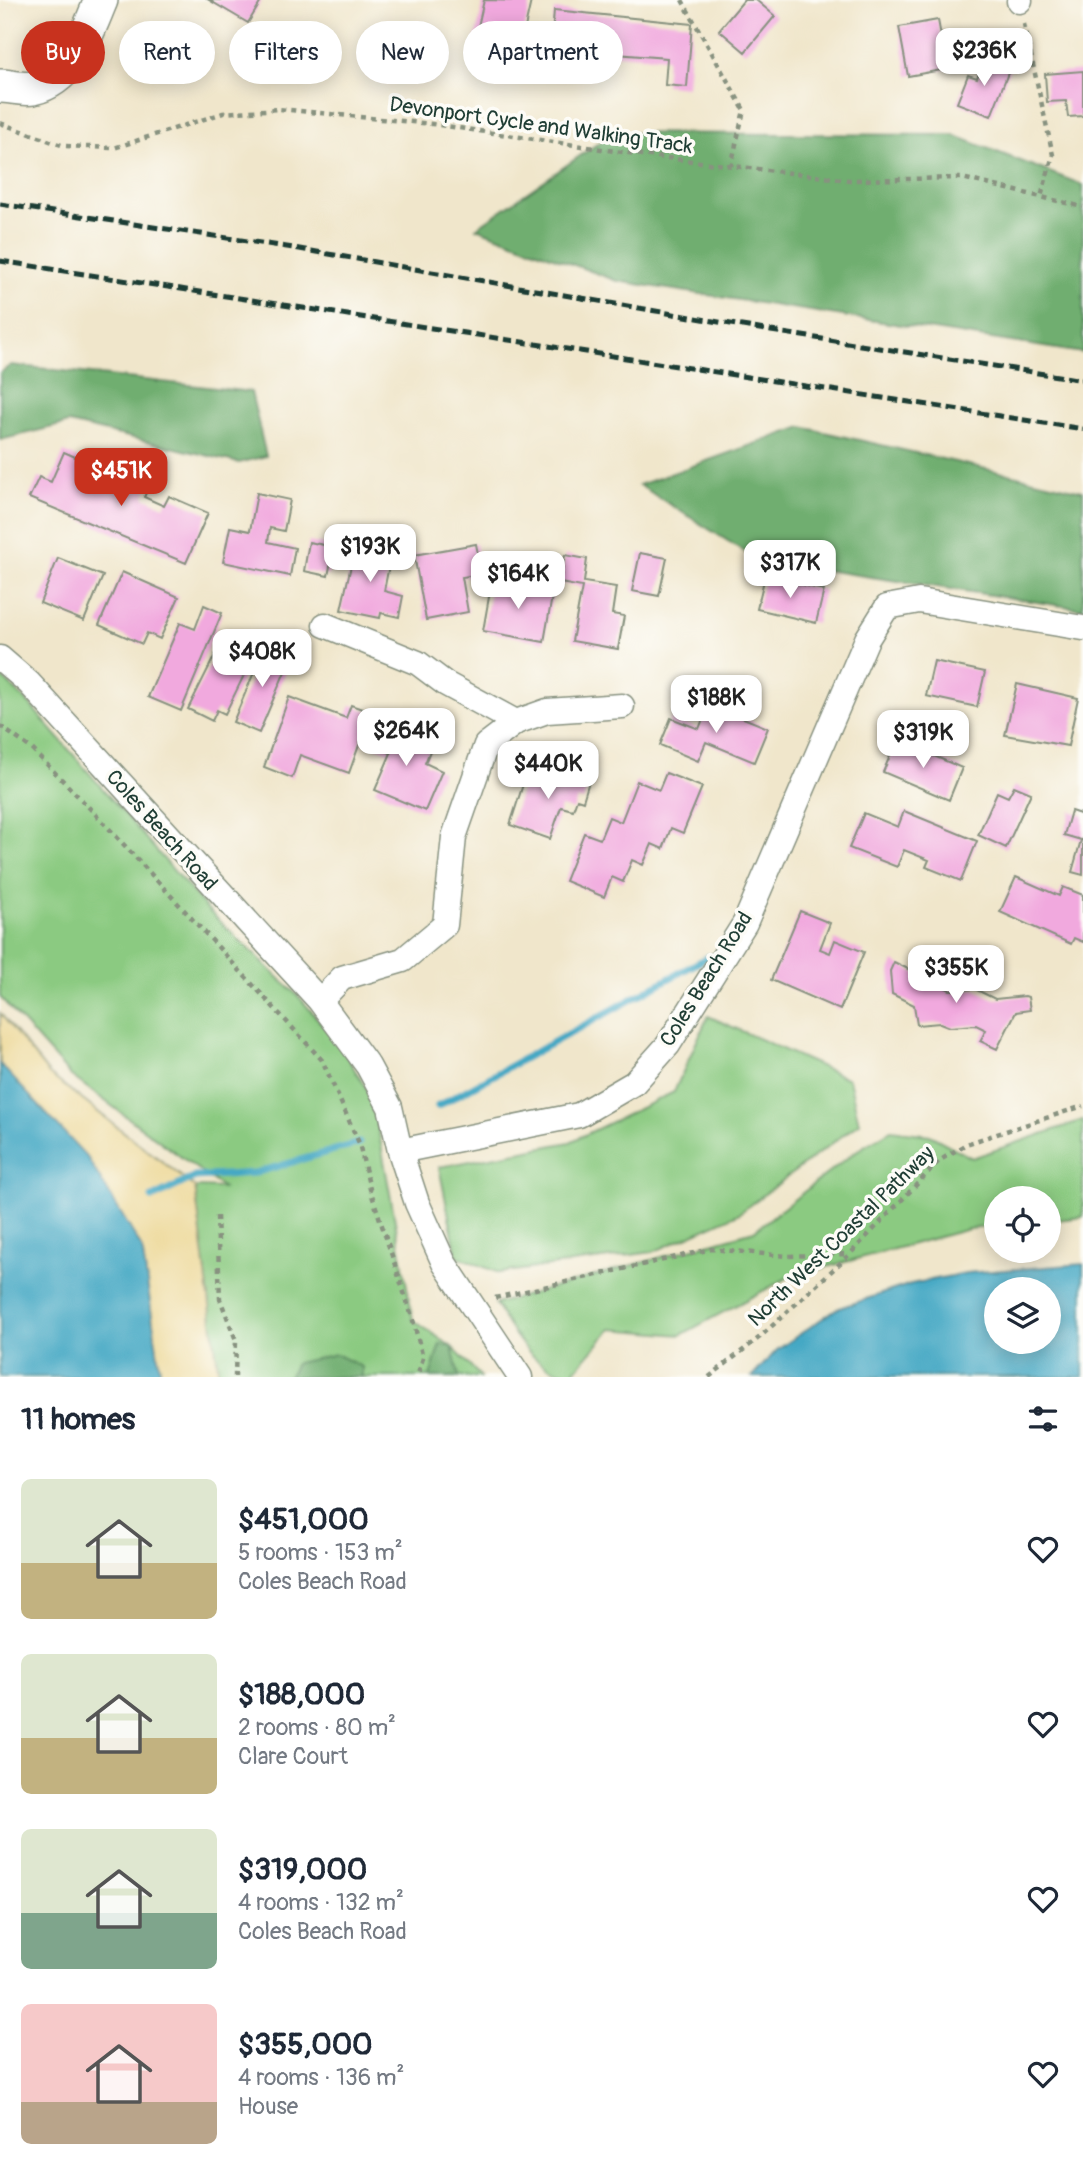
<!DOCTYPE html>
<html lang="en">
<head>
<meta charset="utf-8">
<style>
	:root { --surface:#fff; --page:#f2f2f3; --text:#1f2937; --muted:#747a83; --accent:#c8321e }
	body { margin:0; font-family:Pangolin,sans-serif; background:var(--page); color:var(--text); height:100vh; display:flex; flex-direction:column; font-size:26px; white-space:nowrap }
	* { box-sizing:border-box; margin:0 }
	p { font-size:23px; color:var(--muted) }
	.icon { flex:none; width:38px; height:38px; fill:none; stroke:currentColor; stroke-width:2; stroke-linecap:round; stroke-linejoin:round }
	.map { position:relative; height:1377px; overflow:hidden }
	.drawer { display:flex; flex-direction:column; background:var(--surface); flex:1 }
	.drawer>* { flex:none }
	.banner { position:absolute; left:21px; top:21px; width:700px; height:63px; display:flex; gap:14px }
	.controls { position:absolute; left:984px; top:1186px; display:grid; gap:14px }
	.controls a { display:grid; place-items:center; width:77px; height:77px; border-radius:50%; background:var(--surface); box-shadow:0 4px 18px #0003; font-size:35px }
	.price { position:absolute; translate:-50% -60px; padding:0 16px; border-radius:14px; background:#fff; color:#222; font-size:23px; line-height:46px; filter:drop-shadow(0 2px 4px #0008) }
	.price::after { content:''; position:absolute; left:50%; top:42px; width:21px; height:16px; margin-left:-10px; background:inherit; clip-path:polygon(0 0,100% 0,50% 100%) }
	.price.on { background:var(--accent); color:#fff }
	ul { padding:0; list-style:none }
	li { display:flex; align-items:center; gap:21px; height:175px; padding:0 21px }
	li span { display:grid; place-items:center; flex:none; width:196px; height:140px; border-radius:10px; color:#555 }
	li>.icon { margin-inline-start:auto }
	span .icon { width:84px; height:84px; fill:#fffc; stroke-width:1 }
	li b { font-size:30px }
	h2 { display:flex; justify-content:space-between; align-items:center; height:84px; padding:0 21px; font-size:30px }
	.pill { padding:0 24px; border-radius:32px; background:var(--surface); box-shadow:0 4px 18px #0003; font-size:24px; line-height:63px }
	.pill.on { background:var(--accent); color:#fff }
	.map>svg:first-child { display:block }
	.green { fill:#8bca81; stroke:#55845a; stroke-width:2 }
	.forest { fill:#70ae6f; stroke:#487652; stroke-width:2 }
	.sand { fill:#eeda9e; stroke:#868c69; stroke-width:2 }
	.water { fill:#44a8c4; stroke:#32727c; stroke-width:2; fill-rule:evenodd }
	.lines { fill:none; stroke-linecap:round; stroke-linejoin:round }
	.stream { stroke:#44a8c4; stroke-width:7 }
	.building { fill:#f1a9de }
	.street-casing { stroke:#889280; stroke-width:27 }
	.secondary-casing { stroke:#889280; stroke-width:36 }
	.path { stroke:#889280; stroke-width:4.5; stroke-dasharray:5 5; stroke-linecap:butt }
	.street { stroke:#fff; stroke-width:24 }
	.secondary { stroke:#fff; stroke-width:33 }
	.rail { stroke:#1f3d34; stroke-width:5; stroke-dasharray:10 5; stroke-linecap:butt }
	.labels { text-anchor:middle; stroke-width:7; stroke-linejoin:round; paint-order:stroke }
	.street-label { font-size:21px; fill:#1f3d34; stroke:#fdfcf7 }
</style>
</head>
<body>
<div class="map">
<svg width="1083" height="1377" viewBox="0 0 1083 1377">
	<rect width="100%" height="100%" fill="#fdfcf7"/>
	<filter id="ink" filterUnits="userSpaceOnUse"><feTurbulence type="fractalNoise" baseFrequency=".0143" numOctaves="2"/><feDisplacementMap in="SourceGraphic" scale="14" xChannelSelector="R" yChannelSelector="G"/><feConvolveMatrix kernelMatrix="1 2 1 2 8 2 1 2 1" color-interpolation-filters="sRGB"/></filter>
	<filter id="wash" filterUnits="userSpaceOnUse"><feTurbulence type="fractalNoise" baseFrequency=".00686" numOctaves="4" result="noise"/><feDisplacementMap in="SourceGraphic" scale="28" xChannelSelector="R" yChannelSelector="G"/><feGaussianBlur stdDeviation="1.57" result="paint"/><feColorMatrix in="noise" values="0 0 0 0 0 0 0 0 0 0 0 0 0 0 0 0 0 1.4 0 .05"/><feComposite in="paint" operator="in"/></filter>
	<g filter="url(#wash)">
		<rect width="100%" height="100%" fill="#f0e6cb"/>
		<path class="green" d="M0 676 25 699 207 909 300 998 340 1045 373 1100 413 1320 452 1347 481 1377H219L195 1187 223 1188 70 1075 0 997Z
			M708 1016 849 1079 859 1123 738 1214 653 1252 499 1273 457 1256 439 1167 570 1142 674 1092Z
			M1083 1120V1217L1048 1221V1199H996V1226L969 1229 789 1277 681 1335 611 1329 572 1374C533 1370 514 1335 495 1304L754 1231 856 1151 891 1130 930 1135 972 1158Z"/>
		<path class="forest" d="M613 133 953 135 1083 185V353L617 281 476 228Z
			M11 365 251 392 266 456 239 463 69 423 0 440V373Z
			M802 427 1083 491V609L758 560 639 485Z
			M440 1344 452 1347 459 1377H430Z
			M336 1354 362 1367V1377H289L296 1363Z"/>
		<path class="sand" d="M0 1013 49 1074 195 1187 219 1377H161L142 1248 0 1107Z"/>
		<path class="water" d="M0 1064 87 1157 142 1248 161 1377H0Z
			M1083 1264V1377H752L777 1350 836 1309 911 1284 966 1273ZM996 1290H1048V1342H996Z"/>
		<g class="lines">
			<path class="stream" d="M438 1106 708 957
				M152 1198 195 1177 255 1173 359 1143"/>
		</g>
		<g id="blocks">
			<path class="building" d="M209 0H262L248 23Z
				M484 0 531 1 520 50 475 40Z
				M744 0H756L775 16 745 52 719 30Z
				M554 10 692 24 687 87 665 85 667 58 551 49Z
				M938 20 947 69 908 76 899 27Z
				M985 58 1010 68 991 116 957 103 968 75 977 78Z
				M1083 71V116L1068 117 1066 101 1047 102 1045 74Z
				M64 452 148 489 144 497 164 506 169 496 208 513 186 563 29 498 39 477 51 482Z
				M257 493 290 500 284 531 270 528 268 542 295 548 290 576 223 562 230 527 250 531Z
				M309 542 334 547 328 576 304 571Z
				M356 543 392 550 384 591 403 596 399 617 381 613 380 618 341 610Z
				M476 544 482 574 462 577 468 612 426 620 414 555Z
				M640 553 667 558 659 596 632 591Z
				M565 555 587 559 584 582 616 587 612 614 624 616 618 649 572 641 582 587 560 583Z
				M58 558 103 576 84 621 40 603Z
				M122 572 179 597 160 639 147 633 142 644 99 625Z
				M765 576 824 590 816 623 757 609Z
				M492 580 553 591 544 642 483 631Z
				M204 605 222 613 181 711 148 697 180 623 195 629Z
				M222 641 238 648 236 654 251 661 225 714 217 710 212 721 188 709Z
				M266 644 292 655 259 733 233 722Z
				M934 661 985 672 977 707 926 696Z
				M1017 684 1078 698 1068 746 1005 735Z
				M289 697 346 718 351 705 371 712 349 773 300 755 292 778 264 767Z
				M709 704 768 728 754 762 706 742 698 761 660 745 671 718 699 729Z
				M379 723 432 746 425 763 442 771 425 811 375 790 391 753 370 744Z
				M897 740 962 768 949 800 883 772Z
				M558 767 590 778 583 801 577 799 573 810 561 807 550 839 510 825 526 775 552 784Z
				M666 773 702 787 683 833 671 828 663 849 652 844 643 865 632 860 623 882 612 877 604 897 565 881 584 833 600 839 609 817 621 822 637 781 659 790Z
				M1014 786 1031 793 1006 848 978 835 997 792 1008 797Z
				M904 811 977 841 961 881 926 867 929 860 904 850 897 867 849 848 864 813 898 827Z
				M1071 811 1083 815V875L1072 872 1081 840 1064 835Z
				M1016 877 1059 896 1063 887 1083 895V942L1074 938 1071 944 1000 912Z
				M800 911 830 923 820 949 830 953 835 940 864 952 840 1010 771 980Z
				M894 962 950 990 975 989 995 999 1025 996 1028 997 1030 1010 1016 1012 997 1049 980 1041 986 1030 976 1025 950 1027 940 1023 917 1025 914 1005 892 994 890 971Z"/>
		</g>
	</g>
	<g filter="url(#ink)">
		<use href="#blocks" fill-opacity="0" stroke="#889280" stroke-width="2"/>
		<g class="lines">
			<g class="street-casing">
				<path id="street" d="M1019 1 1020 0
					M325 625 418 663 446 684 516 722
					M0 658 29 683 320 1001 368 1066 390 1107 400 1151 417 1203 444 1263 520 1377
					M320 1001 342 978 403 960 445 925 454 837 486 745 516 722 547 711 622 706
					M400 1151 579 1115 634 1083 668 1045 745 923 867 639 887 607 919 601 1083 628"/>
			</g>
			<g class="secondary-casing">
				<path id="secondary" d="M0 86C10 86 23 90 33 88 73 79 87 33 101 0"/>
			</g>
			<path class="path" d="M682 0 744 110 731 166
				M1024 24 1053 155 1041 197
				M0 123 64 146 114 148 223 113 279 109 432 124 642 155 849 180 962 178 1083 207
				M0 726 32 749 103 822 322 1060 359 1143 370 1189 413 1320 423 1358 417 1377
				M217 1216 220 1299 236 1340 235 1377
				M495 1298 712 1249 786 1256 848 1254
				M709 1377 760 1337 850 1254 939 1161 966 1144 1083 1106"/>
			<use href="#street" class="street"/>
			<use href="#secondary" class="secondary"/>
			<path class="rail" d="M0 204 294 248 771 331 1083 380
				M0 261 1083 429"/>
		</g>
	</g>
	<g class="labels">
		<g class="street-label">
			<text transform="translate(541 125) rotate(8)" y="7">Devonport Cycle and Walking Track</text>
			<text transform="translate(162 830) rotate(48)" y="7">Coles Beach Road</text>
			<text transform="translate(706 979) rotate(-58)" y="7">Coles Beach Road</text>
			<text transform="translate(841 1236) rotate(-44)" y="7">North West Coastal Pathway</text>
		</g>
	</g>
</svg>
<div class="controls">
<a><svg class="icon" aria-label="locate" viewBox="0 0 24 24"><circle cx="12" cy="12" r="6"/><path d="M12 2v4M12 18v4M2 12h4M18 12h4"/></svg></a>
<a><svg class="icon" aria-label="layers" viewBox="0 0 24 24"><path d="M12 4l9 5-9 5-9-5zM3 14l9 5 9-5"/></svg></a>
</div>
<b class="price" style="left:984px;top:88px">$236K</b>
<b class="price on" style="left:121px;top:508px">$451K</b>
<b class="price" style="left:370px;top:584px">$193K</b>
<b class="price" style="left:790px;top:600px">$317K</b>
<b class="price" style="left:518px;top:611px">$164K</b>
<b class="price" style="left:262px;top:689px">$408K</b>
<b class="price" style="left:716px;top:735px">$188K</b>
<b class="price" style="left:406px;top:768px">$264K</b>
<b class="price" style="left:923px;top:770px">$319K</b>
<b class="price" style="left:548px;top:801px">$440K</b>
<b class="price" style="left:956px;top:1005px">$355K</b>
<div class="banner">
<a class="pill on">Buy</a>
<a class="pill">Rent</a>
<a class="pill">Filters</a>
<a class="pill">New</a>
<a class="pill">Apartment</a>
</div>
</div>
<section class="drawer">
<h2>11 homes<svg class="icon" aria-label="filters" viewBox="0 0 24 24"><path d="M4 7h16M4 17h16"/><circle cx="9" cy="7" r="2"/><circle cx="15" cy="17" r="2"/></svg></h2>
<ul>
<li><span style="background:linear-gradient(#dfe7d0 60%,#c2b280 0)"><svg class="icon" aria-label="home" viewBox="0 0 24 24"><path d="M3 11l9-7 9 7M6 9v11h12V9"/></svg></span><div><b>$451,000</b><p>5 rooms · 153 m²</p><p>Coles Beach Road</p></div><svg class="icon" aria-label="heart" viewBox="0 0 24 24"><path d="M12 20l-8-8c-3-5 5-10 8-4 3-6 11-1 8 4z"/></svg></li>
<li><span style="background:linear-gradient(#dfe7d0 60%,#c2b280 0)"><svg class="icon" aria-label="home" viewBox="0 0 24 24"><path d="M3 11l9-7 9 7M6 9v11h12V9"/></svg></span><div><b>$188,000</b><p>2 rooms · 80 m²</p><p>Clare Court</p></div><svg class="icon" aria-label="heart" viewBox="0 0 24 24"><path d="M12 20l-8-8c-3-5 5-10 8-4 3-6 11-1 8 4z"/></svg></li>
<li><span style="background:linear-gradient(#dfe7d0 60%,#7fa58c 0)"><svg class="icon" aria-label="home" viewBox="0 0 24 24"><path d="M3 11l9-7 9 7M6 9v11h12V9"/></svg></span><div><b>$319,000</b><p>4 rooms · 132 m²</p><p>Coles Beach Road</p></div><svg class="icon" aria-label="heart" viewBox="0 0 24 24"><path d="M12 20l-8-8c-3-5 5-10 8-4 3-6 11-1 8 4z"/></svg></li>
<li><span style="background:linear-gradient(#f6c9c9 70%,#b9a48a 0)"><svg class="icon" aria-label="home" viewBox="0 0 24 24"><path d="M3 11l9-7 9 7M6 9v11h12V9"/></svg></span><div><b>$355,000</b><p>4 rooms · 136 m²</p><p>House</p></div><svg class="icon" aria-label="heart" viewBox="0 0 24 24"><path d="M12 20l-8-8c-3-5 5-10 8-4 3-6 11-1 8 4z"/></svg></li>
</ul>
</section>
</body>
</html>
